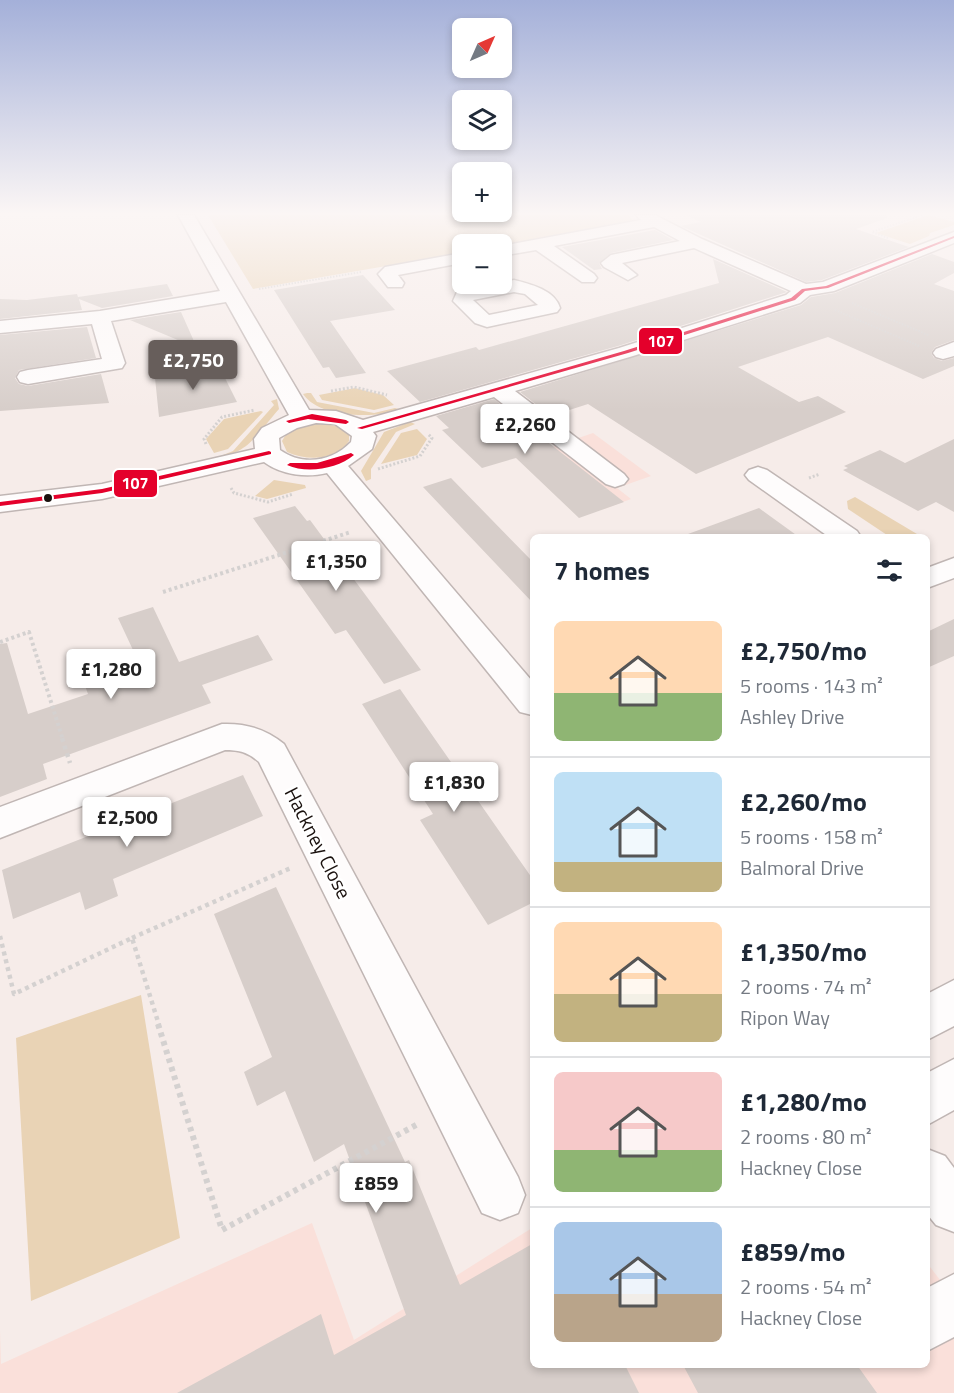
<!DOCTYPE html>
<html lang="en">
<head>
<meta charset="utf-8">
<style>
	:root { --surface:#fff; --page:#f2f2f3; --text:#1f2937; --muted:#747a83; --line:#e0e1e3; --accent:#675e5b }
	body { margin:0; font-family:"Titillium Web",sans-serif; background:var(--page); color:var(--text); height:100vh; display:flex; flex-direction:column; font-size:22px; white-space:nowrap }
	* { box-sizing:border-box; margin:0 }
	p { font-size:20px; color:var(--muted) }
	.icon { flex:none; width:33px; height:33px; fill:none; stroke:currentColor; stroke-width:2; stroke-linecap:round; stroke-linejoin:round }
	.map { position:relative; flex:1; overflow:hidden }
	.details { position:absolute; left:530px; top:534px; width:400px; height:834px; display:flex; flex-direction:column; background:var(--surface); border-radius:9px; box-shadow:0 3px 9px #0003 }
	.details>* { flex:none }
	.needle { width:39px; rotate:45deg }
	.buttons { position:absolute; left:452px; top:18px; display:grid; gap:12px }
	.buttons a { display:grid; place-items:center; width:60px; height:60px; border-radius:9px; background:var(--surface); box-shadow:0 3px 9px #0003; font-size:30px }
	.price { position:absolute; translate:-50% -51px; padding:0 14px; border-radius:6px; background:#fff; color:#222; font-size:20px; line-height:39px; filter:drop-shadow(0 2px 3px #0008) }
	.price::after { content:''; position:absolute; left:50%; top:36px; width:18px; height:14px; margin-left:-9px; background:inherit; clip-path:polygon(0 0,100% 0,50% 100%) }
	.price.active { background:var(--accent); color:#fff }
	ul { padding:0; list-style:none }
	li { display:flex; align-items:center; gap:18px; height:150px; padding:0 24px }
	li+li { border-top:2px solid var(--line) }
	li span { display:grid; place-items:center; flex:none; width:168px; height:120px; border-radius:9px; color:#555 }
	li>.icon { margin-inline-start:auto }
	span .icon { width:72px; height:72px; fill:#fffc; stroke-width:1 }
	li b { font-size:26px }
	h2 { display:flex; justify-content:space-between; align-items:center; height:72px; padding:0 24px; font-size:26px }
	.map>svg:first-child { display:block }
	.built { fill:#fae0da }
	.green { fill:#e9d3b5 }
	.building { fill:#d7ceca }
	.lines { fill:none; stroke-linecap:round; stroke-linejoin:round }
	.minor-casing { stroke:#c0b6b4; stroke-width:3 }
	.path-far4 { stroke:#d4d1d0; stroke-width:2; stroke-dasharray:1.5 1.5; stroke-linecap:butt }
	.path-far3 { stroke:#d4d1d0; stroke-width:3; stroke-dasharray:2 2; stroke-linecap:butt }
	.path-far2 { stroke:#d4d1d0; stroke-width:4; stroke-dasharray:3 3; stroke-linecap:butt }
	.path-far1 { stroke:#d4d1d0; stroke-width:4.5; stroke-dasharray:4 4; stroke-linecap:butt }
	.path { stroke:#d4d1d0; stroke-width:6; stroke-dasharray:4.5 4.5; stroke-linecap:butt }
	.minor { fill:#fefcfc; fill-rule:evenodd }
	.bus-1-casing { stroke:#fff; stroke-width:4 }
	.bus-1 { fill:#e4002b; fill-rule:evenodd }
	.bus-dot { fill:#1a110e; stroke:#fff; stroke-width:2 }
	.labels { text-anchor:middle; stroke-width:5; stroke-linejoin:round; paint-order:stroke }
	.near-street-label { font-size:20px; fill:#1a110e; stroke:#fff }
	.line-badge { stroke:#fff; stroke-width:2 }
	.badge-label { font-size:16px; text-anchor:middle; font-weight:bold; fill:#fff }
</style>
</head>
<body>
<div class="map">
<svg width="954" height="1393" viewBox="0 0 954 1393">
	<rect width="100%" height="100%" fill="#f6ece9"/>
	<path class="built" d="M593 433 651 476 617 488 631 499 604 509 535 453Z
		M312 1223 354 1340 532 1228V1365H927V1263L954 1298V1393H0V1330L1 1364Z"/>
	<path class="green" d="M208 215H629L634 222 501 246 462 244V253L253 289Z
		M928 215 954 222V225L930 233 929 236 910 244 876 233Z
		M355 388 383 395 394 405 374 410 322 400 319 395Z
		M307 393H311L317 402 374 413 395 408 402 410C375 418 320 419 303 394Z
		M277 399 279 409C252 440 250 452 208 461L233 451 274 405 271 401Z
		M261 411 263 412 228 449 214 453 206 439 224 419Z
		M410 422 415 424 396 432 371 469V479L366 481 361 471 384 432Z
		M309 423 339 426 349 435V441C336 461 307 461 287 452L282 441C288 429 298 427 309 423Z
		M417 429 427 439 417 455 381 464 401 433Z
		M274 480 305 485 306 488 267 499 255 496Z
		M855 497 922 537H890L848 509 847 501Z
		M141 995 180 1238 31 1301 16 1038Z"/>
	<path class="building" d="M686 215H887V218L856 229 909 247 822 280 806 282 681 226 701 222Z
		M655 230 673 240 611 253 599 263 602 269 594 270 562 247Z
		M932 254 954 262V273L934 284 954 291V340L935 347 931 353 934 358 942 361 954 358V366L923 379 828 337 738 367 799 402 818 396 846 412 696 474 588 404 551 416 520 392 801 305 811 297 835 293Z
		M713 259 787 292 618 346 420 402 387 371 476 347 479 350 719 283Z
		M363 275 395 310 330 321 366 373 336 378 329 367 323 368 274 290Z
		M167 284 173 296 102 308 79 299 82 310 0 319V299L27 300 77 294 78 297Z
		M181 312 197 348 130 320Z
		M87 327 96 358 19 370 15 378 19 384 28 386 101 374 109 403 0 411V335Z
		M219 366 237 402 159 417 155 378Z
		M494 399 526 425 624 502 579 518 516 458 482 468 442 430 449 428 436 416Z
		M954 439V512L936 502 918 511 843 470 848 468 844 466 880 450 905 463Z
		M451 478 532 561V602L423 487Z
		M295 506 307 521 310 520 421 670 384 684 346 630 335 634 253 518Z
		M759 508 799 537H689L688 534Z
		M153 607 179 662 258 635 273 660 202 685 211 703 43 764 47 779 0 797V644L7 643 28 714 88 694 84 683 140 665 118 618Z
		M954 619V656L927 668V632Z
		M400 689 532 878V903L488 925 420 820 433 814 362 704Z
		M243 775 263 816 113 879 118 896 85 910 80 892 13 919 2 870Z
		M276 887 405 1162 409 1160 460 1285 532 1244V1365H625L639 1393H177L321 1314 334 1355 406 1315 344 1144 314 1162 285 1091 257 1106 244 1072 272 1057 214 914Z
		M683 1365H857L877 1393H698Z"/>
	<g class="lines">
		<g class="minor-casing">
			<path id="minor" d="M178 215H194L309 410 336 411 363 420 619 348 786 295 791 291 694 248 622 263 637 275 628 280 604 267 601 263 611 255 680 241 654 227 554 246 594 274 597 278 594 282H582L536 250 501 256V246L641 220 636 215H655L702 239 806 284 823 282 954 232V243L834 291 810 295 800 303 633 356 515 391 624 474 628 479 624 484 615 487 606 484 494 397 373 432 376 436 372 449 348 466 532 681V715L520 712 327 473C306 478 282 475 264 462L102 499 0 512V496L102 484 255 449 254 439 262 428 289 415 226 302 111 321 125 363 122 368 28 384 20 382 17 377 20 372 28 370 102 359 92 324 0 333V321L100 311 220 291ZM316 423 335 424 352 436 351 442C332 462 302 466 280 450L279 438 297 428Z
				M462 253V263L398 275 404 283 402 287H388L378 274 385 267Z
				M514 280C530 284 555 290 560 308L557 312 487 327 475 323 453 301 457 292ZM514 292 525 294 538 305 489 315 473 300Z
				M954 342V356L943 359 936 357 933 353 936 349Z
				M758 467 767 470 857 531 861 537H829L749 480 745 475 749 470Z
				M954 558V578L927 588V568Z
				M222 724C245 723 266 729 284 744L518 1177 525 1195 518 1213 500 1220 482 1213 259 762C248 752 239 750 225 750L0 838V807Z
				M954 980V1026L927 1040V994Z
				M954 1059V1110L927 1125V1073Z
				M927 1149 945 1156 954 1168V1232L936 1225 927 1214Z
				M954 1274V1337L929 1350 927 1288Z"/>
		</g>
		<path class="path-far4" d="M888 238 872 232 922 215
			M259 289 361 272
			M852 303 928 335
			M835 310 919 346"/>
		<path class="path-far3" d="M331 391 354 387 387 395
			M206 444 204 439 222 417 255 410
			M378 469 420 456 432 438 428 434
			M809 478 820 474
			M231 488 234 493 268 502 293 494"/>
		<path class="path-far2" d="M163 592 351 532
			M0 642 29 632 63 740"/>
		<path class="path-far1" d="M62 738 70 763
			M0 936 14 994 132 938 159 1025
			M132 938 293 867"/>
		<path class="path" d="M158 1024 222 1230 418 1124"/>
		<use href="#minor" class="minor"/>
		<g class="bus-1-casing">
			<path id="bus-1" d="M954 236V238L828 288 805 291 795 300 628 353 362 429 357 428 624 351 791 298 802 289 826 286Z
				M312 414 346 420 349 422 346 424 308 419 289 423 286 421Z
				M269 451 271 452V454L102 493 0 506V502L102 489Z
				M351 453 354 455C337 469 307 474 287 465L290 463H317Z"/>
		</g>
		<use href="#bus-1" class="bus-1"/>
	</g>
	<linearGradient id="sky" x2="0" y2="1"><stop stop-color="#a4b0d9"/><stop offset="0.52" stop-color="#fbf6f5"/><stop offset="1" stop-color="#fbf6f5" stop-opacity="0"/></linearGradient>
	<rect width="954" height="410" fill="url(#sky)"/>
	<circle class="bus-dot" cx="48" cy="498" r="5"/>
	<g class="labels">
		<g class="near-street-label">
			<text transform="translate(318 843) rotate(63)" y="7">Hackney Close</text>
		</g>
	</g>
	<g class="line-badge">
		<rect x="638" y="327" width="45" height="28" rx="6" fill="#e4002b"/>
		<rect x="113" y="469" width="45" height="29" rx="6" fill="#e4002b"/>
	</g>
	<g class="badge-label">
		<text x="661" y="347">107</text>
		<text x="135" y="489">107</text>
	</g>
</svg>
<div class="buttons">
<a><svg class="needle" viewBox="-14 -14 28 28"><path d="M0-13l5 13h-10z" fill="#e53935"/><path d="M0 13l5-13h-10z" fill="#747a83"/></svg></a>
<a><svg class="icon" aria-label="layers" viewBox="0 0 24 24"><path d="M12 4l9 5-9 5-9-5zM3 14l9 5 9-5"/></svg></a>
<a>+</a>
<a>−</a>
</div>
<b class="price active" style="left:193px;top:391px">£2,750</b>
<b class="price" style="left:525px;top:455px">£2,260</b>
<b class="price" style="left:336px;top:592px">£1,350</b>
<b class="price" style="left:111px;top:700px">£1,280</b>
<b class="price" style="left:454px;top:813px">£1,830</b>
<b class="price" style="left:127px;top:848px">£2,500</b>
<b class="price" style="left:376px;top:1214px">£859</b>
<section class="details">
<h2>7 homes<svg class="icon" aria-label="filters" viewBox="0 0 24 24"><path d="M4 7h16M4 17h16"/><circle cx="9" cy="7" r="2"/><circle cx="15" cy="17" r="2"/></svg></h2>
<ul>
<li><span style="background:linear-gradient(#ffd9b3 60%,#8fb573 0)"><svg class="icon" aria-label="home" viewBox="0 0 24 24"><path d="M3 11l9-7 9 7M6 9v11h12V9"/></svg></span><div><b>£2,750/mo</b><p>5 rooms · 143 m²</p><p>Ashley Drive</p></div></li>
<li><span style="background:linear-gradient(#bfe0f5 75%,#c2b280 0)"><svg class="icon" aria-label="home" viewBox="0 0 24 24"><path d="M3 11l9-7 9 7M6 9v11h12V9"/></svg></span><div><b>£2,260/mo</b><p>5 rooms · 158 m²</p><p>Balmoral Drive</p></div></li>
<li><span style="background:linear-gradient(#ffd9b3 60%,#c2b280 0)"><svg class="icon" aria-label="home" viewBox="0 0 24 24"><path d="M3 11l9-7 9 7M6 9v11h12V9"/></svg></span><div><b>£1,350/mo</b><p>2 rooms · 74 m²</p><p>Ripon Way</p></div></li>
<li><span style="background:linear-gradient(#f6c9c9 65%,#8fb573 0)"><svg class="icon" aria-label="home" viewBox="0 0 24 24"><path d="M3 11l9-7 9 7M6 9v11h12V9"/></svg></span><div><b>£1,280/mo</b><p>2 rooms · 80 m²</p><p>Hackney Close</p></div></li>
<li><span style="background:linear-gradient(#a9c7e8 60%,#b9a48a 0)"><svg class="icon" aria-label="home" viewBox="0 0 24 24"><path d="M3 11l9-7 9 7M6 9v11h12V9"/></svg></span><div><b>£859/mo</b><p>2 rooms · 54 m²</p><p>Hackney Close</p></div></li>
</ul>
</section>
</div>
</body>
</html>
